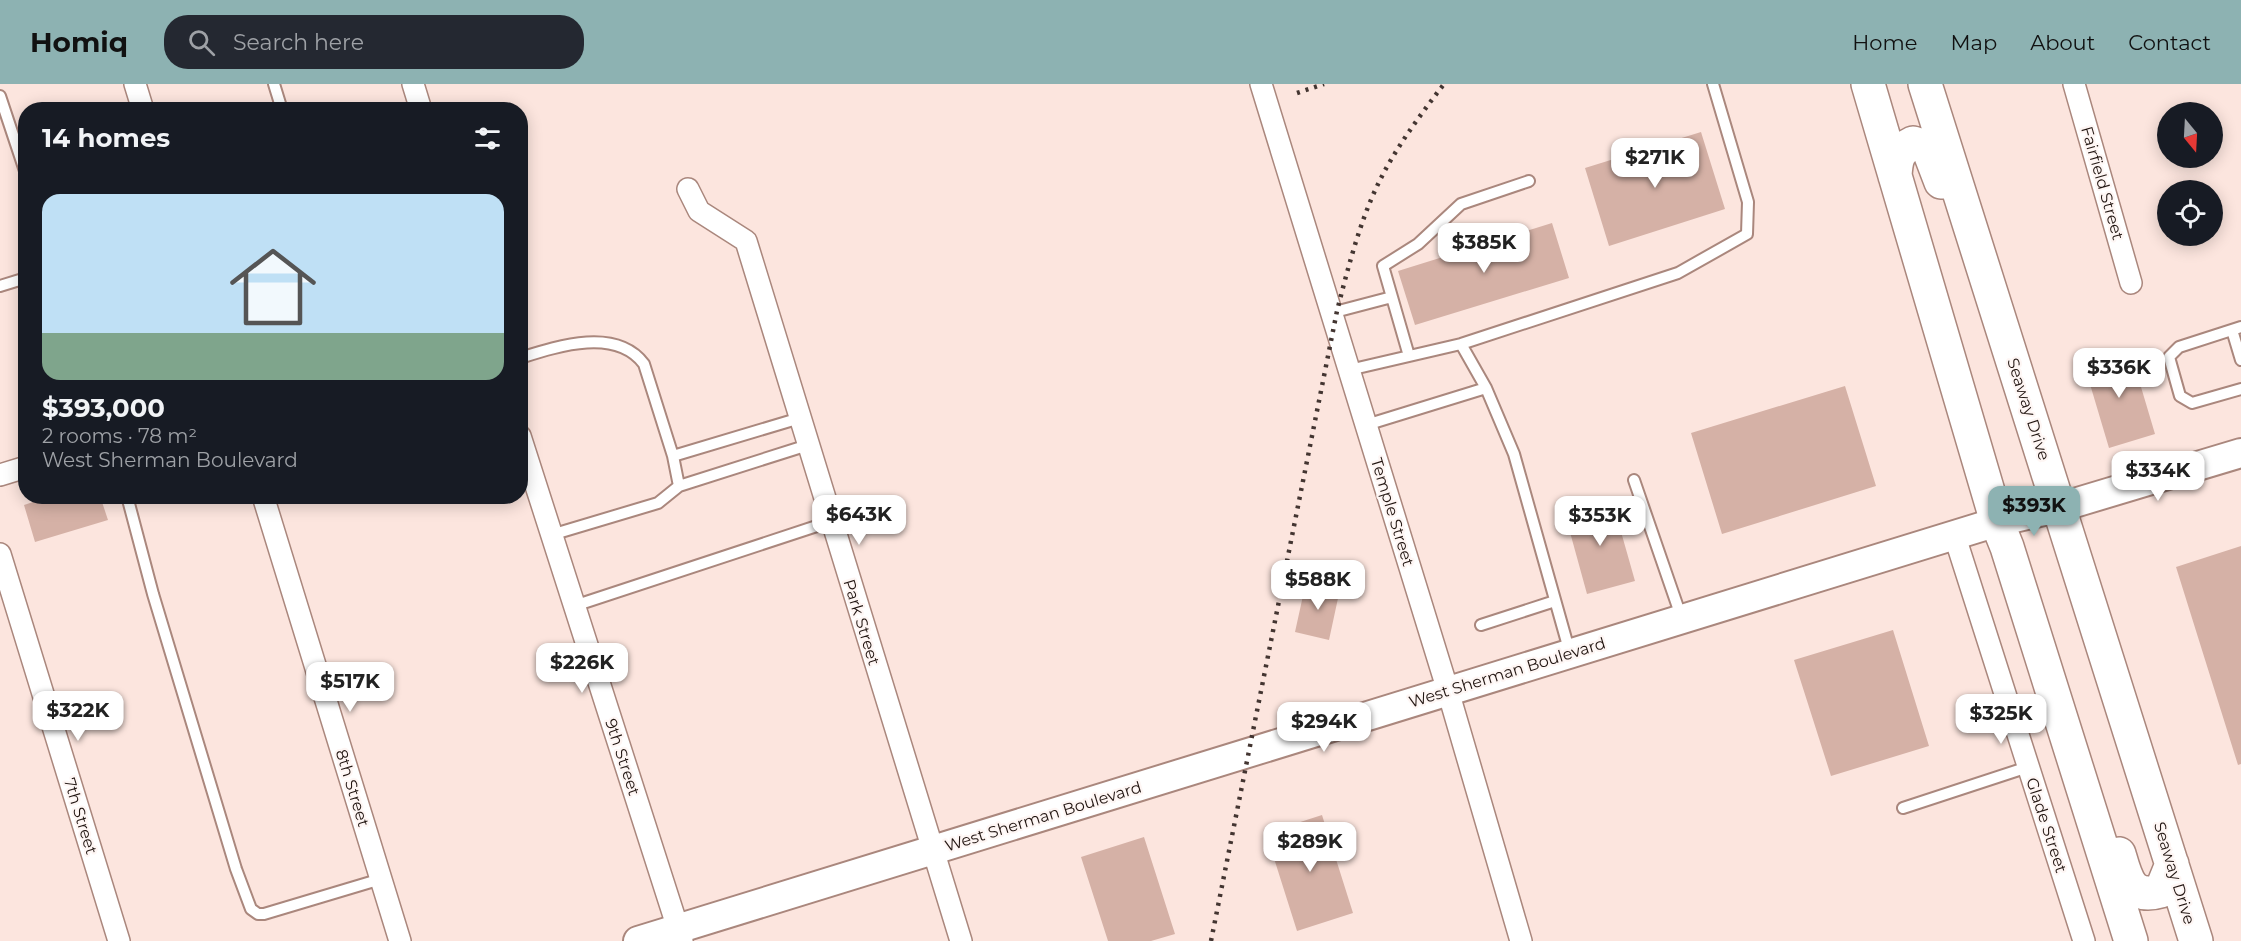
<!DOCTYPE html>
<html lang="en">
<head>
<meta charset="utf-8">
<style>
	:root { --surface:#171b24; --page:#242831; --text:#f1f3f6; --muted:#9ea1a6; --accent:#8db2b2 }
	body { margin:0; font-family:Montserrat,sans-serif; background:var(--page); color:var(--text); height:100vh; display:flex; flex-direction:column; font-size:22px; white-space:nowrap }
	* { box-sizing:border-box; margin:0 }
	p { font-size:20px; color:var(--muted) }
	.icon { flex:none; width:33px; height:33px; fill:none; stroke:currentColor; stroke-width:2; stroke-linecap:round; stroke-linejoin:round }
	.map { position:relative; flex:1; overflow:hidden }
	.details { position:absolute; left:18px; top:18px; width:510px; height:402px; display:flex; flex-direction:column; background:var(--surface); border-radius:24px; box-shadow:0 3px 15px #0003 }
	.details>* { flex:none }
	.needle { width:39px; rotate:162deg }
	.fabs { position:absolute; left:2157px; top:18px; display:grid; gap:12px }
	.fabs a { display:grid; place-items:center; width:66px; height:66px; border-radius:50%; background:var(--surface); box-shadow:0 3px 15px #0003; font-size:30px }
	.price { position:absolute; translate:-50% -51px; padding:0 14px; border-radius:12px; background:#fff; color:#222; font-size:20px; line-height:39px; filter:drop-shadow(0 2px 3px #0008) }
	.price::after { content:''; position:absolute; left:50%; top:36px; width:18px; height:14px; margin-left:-9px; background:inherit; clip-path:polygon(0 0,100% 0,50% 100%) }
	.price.current { background:var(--accent); color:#111 }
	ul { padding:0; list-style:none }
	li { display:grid; align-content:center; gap:12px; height:318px; padding:0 24px }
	li span { display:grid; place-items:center; height:186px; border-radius:18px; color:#555 }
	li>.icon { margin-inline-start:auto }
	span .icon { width:108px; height:108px; fill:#fffc; stroke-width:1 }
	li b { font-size:26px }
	h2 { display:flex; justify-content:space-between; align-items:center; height:72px; padding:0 24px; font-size:26px }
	header { display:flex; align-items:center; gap:36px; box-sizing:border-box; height:84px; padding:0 30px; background:var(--accent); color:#111 }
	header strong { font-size:28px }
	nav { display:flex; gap:33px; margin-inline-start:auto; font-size:21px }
	.search { width:420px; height:54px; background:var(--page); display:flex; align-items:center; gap:15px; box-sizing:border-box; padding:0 21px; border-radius:24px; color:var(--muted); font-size:22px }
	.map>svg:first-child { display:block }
	.building { fill:#d5b1a6 }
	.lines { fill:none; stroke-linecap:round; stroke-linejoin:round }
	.lane-casing { stroke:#aa877d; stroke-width:14 }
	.street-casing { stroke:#aa877d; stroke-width:24 }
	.secondary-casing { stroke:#aa877d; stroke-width:32 }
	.highway-casing { stroke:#aa877d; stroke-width:36 }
	.lane { stroke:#fff; stroke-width:10 }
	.street { stroke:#fff; stroke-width:21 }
	.secondary { stroke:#fff; stroke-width:28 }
	.highway { stroke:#fff; stroke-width:33 }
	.rail { stroke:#433531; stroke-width:4.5; stroke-dasharray:3 6; stroke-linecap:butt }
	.labels { text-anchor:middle; stroke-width:4.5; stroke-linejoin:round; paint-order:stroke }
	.street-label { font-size:16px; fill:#201410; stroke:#fef6f4 }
</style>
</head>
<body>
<header>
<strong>Homiq</strong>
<div class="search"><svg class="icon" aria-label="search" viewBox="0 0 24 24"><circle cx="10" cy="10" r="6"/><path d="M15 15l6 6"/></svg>Search here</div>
<nav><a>Home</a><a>Map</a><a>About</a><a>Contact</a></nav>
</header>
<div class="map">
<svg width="2241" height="857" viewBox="0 0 2241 857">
	<rect width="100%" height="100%" fill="#fce5de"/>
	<path class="building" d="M1701 48 1725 125 1609 162 1585 84Z
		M1552 139 1569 194 1415 241 1398 187Z
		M2130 266 2155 350 2109 364 2084 280Z
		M1845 302 1876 402 1722 450 1691 349Z
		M51 412H100L108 436 35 458 24 421Z
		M1612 416 1635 497 1587 510 1565 430Z
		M2241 462V680L2238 681 2176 483Z
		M1306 498 1340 505 1329 556 1295 548Z
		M1893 546 1929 662 1831 692 1794 576Z
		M1322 731 1353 829 1297 847 1266 749Z
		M1144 753 1175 850 1151 857H1108L1081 773Z"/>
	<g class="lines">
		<g class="lane-casing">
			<path id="lane" d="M274 0 282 26
				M0 12 26 90
				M0 202 26 194
				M1331 229 1392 213
				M2241 243 2179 263 2169 273 2180 312 2192 319 2241 305
				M2232 246 2241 276
				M1461 260 1486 304 1514 370 1570 569
				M1409 272 1383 182 1418 160 1461 120 1529 97
				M520 274C558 262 616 243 644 280L673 372
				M1349 286 1461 260 1678 189 1747 150 1748 118 1713 0
				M1366 341 1486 304
				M1634 396 1682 535
				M679 402 808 361
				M127 412 153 510 236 785 251 825 258 830H264L381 795
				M551 451 658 419 679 402 673 372 800 334
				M574 522 832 437
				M1481 541 1555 517
				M1903 724 2028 683"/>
		</g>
		<g class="street-casing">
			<path id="street" d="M135 0 143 26
				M413 0 421 26
				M1261 0 1448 607 1521 857
				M2074 0 2131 199
				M688 105 699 127 746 157 961 857
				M520 352 682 857
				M0 391 26 383
				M263 412 400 857
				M1955 453 2084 857
				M0 470 119 857"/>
		</g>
		<g class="secondary-casing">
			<path id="secondary" d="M638 857 1997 438 2061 423 2241 369"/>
		</g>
		<g class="highway-casing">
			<path id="highway" d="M1868 0 1997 438 2007 463 2131 857
				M1925 0 2196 857
				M1895 92C1896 75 1898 66 1913 59L1928 64 1941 98
				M2119 770C2126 794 2130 816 2161 807L2172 780"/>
		</g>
		<use href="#lane" class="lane"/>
		<use href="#street" class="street"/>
		<use href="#secondary" class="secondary"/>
		<use href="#highway" class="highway"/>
		<path class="rail" d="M1297 9 1324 0
			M1211 857 1337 227C1348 184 1360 136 1380 96 1397 62 1421 30 1444 0"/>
	</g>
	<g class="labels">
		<g class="street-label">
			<text transform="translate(2103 99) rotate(74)" y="6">Fairfield Street</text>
			<text transform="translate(2029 325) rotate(72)" y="6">Seaway Drive</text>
			<text transform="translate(1393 428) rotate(73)" y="6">Temple Street</text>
			<text transform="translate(862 538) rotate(73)" y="6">Park Street</text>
			<text transform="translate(1507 588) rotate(-17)" y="6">West Sherman Boulevard</text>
			<text transform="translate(623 673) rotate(72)" y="6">9th Street</text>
			<text transform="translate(353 704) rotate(73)" y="6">8th Street</text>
			<text transform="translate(81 732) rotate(73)" y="6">7th Street</text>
			<text transform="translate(1043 732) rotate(-17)" y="6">West Sherman Boulevard</text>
			<text transform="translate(2047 741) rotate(72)" y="6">Glade Street</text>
			<text transform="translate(2175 789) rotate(73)" y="6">Seaway Drive</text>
		</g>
	</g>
</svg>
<div class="fabs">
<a><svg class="needle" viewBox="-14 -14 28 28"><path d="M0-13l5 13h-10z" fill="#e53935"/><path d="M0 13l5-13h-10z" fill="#9ea1a6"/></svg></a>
<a><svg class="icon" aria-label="locate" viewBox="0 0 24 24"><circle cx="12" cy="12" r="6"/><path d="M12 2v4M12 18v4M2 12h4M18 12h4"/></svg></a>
</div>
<b class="price" style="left:1655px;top:105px">$271K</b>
<b class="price" style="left:1484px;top:190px">$385K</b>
<b class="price" style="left:2119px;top:315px">$336K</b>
<b class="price" style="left:2158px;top:418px">$334K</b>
<b class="price current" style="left:2034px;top:453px">$393K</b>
<b class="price" style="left:859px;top:462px">$643K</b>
<b class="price" style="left:1600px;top:463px">$353K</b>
<b class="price" style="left:1318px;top:527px">$588K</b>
<b class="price" style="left:582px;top:610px">$226K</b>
<b class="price" style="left:350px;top:629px">$517K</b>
<b class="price" style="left:78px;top:658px">$322K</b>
<b class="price" style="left:2001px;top:661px">$325K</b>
<b class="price" style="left:1324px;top:669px">$294K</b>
<b class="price" style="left:1310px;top:789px">$289K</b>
<section class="details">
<h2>14 homes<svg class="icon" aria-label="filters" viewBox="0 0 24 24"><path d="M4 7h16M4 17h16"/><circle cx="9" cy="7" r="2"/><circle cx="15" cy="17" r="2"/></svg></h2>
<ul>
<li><span style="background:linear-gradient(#bfe0f5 75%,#7fa58c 0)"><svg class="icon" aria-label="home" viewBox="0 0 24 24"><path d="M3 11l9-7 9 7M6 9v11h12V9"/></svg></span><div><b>$393,000</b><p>2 rooms · 78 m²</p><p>West Sherman Boulevard</p></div></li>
</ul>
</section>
</div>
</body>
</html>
